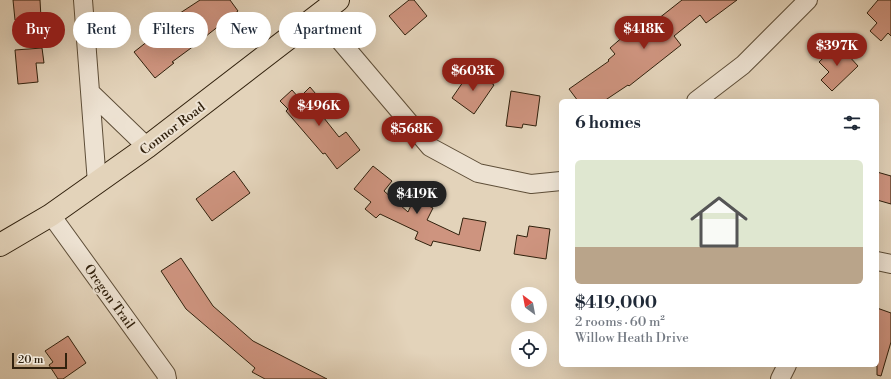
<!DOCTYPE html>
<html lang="en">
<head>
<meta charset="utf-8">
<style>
	:root { --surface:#fff; --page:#f6f6f7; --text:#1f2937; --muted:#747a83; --accent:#8f2418 }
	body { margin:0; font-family:"Libre Bodoni",serif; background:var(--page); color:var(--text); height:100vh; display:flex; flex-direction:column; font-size:15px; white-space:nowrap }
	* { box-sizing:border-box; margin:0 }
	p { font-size:13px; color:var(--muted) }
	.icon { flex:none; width:22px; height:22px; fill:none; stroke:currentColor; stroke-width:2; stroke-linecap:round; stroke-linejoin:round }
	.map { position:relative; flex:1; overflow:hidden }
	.details { position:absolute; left:559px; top:99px; width:320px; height:268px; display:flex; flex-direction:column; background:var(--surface); border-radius:6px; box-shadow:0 4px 16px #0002 }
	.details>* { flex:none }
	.hud { position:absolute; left:12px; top:12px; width:380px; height:36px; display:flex; gap:8px }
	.needle { width:26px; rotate:328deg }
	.controls { position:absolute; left:511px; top:287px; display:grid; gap:8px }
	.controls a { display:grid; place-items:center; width:36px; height:36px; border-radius:50%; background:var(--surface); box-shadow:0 4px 16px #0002; font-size:20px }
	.scale { position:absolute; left:12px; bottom:10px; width:55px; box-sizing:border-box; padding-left:4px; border:2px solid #31210d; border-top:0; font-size:11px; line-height:14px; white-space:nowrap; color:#31210d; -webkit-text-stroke:3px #ede2d2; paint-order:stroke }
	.price { position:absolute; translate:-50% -34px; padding:0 9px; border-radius:14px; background:var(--accent); color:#fff; font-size:13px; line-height:26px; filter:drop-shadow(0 1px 2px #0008) }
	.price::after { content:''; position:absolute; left:50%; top:24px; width:12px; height:9px; margin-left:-6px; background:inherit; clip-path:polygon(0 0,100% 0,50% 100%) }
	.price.selected { background:#222; color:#fff }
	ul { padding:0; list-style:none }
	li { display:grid; align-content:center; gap:8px; height:212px; padding:0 16px }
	li span { display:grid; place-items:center; height:124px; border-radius:6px; color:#555 }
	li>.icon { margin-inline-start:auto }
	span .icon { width:72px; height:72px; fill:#fffc; stroke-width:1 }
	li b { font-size:17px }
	h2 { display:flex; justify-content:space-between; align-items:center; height:48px; padding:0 16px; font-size:17px }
	.tag { padding:0 14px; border-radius:18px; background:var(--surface); box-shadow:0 4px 16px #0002; font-size:14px; line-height:36px }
	.tag.selected { background:var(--accent); color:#fff }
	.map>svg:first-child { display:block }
	.building { fill:#ce947f; stroke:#31210d }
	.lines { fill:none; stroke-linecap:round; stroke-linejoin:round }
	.minor-casing { stroke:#5e4e38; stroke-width:20 }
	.major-casing { stroke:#31210d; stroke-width:24 }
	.minor { stroke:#ede2d2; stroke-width:18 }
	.major { stroke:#e3d3ba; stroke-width:22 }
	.labels { text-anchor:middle; stroke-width:4; stroke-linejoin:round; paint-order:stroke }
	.street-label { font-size:13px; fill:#31210d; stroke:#ede2d2 }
</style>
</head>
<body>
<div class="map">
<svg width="891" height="379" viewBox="0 0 891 379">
	<rect width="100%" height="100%" fill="#e3d3ba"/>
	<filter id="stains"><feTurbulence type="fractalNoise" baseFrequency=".005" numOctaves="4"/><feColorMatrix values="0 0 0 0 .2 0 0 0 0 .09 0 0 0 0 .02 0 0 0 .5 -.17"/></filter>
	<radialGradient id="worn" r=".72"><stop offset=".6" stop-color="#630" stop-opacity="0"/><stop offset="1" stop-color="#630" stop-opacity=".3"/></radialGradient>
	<path class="building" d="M13 0H40L41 18 15 20Z
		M200 0H230L238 11 201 40H202L172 62 174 63 155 78 134 52 153 37 157 42 180 26 174 17Z
		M409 0H414L427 16 405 35 389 16Z
		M682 0H737L706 23 700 15 674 36 681 45 629 86 628 85 604 101H578L569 89 609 61 608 60 615 54 610 48 625 35 630 41Z
		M878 0H891V36L888 33 881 41 870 31 877 23 867 13Z
		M838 44 858 66 832 91 821 80 829 72 819 62Z
		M42 48 44 63H36L38 82 18 84 15 50Z
		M472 69 494 85 474 114 452 98Z
		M310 87 327 107 320 113 339 137 346 132 360 150 337 169 325 153 323 154 286 111 288 109 280 101 292 90 299 98Z
		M511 91 540 96 536 126 523 124 522 128 506 126Z
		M373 166 392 181 384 191 408 212 414 199 433 208 427 220 459 235 463 218 486 222 480 251 433 241 431 246 415 239 418 232 380 214 376 218 365 209 371 202 354 189Z
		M234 171 250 193 212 221 196 199Z
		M877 172 891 176V204L877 200Z
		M529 226 550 229 546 259 514 254 517 235 527 237Z
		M181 258 213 306 253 341 327 379H265L252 372 255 368 186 309 161 271Z
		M877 308 891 313V342L881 376 877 375Z
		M68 336 86 363 63 379H58L49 365 53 362 45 351Z"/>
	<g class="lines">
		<g class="minor-casing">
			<path id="minor" d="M83 0 97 183
				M319 16 430 147 478 173 531 184 561 181
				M90 92 147 147
				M696 101 743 65 808 0
				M51 215 166 374 167 379
				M877 261 891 264
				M780 379 787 365"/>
		</g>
		<g class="major-casing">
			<path id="major" d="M0 245 51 215 147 147 338 0"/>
		</g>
		<use href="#minor" class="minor"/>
		<use href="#major" class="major"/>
	</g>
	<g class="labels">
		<g class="street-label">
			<text transform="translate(172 128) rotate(-37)" y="5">Connor Road</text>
			<text transform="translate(110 296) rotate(54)" y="5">Oregon Trail</text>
		</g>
	</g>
	<rect width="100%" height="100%" filter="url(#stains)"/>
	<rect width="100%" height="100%" fill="url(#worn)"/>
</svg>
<div class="controls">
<a><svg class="needle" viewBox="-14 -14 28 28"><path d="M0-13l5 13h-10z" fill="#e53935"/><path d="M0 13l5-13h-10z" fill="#747a83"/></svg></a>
<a><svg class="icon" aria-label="locate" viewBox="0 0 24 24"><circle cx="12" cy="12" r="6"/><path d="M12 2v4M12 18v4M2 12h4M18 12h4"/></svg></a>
</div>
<div class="scale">20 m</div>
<b class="price" style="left:644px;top:50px">$418K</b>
<b class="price" style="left:837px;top:67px">$397K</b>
<b class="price" style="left:473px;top:92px">$603K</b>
<b class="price" style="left:319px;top:127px">$496K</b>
<b class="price" style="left:412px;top:150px">$568K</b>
<b class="price selected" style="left:417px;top:215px">$419K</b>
<div class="hud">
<a class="tag selected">Buy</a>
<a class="tag">Rent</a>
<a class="tag">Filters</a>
<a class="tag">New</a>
<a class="tag">Apartment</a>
</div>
<section class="details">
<h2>6 homes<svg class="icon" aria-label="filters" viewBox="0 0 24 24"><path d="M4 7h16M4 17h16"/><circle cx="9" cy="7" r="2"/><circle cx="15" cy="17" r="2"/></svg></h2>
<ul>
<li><span style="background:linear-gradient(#dfe7d0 70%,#b9a48a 0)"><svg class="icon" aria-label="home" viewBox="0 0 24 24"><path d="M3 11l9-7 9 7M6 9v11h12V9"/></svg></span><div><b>$419,000</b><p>2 rooms · 60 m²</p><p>Willow Heath Drive</p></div></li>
</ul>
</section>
</div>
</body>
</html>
